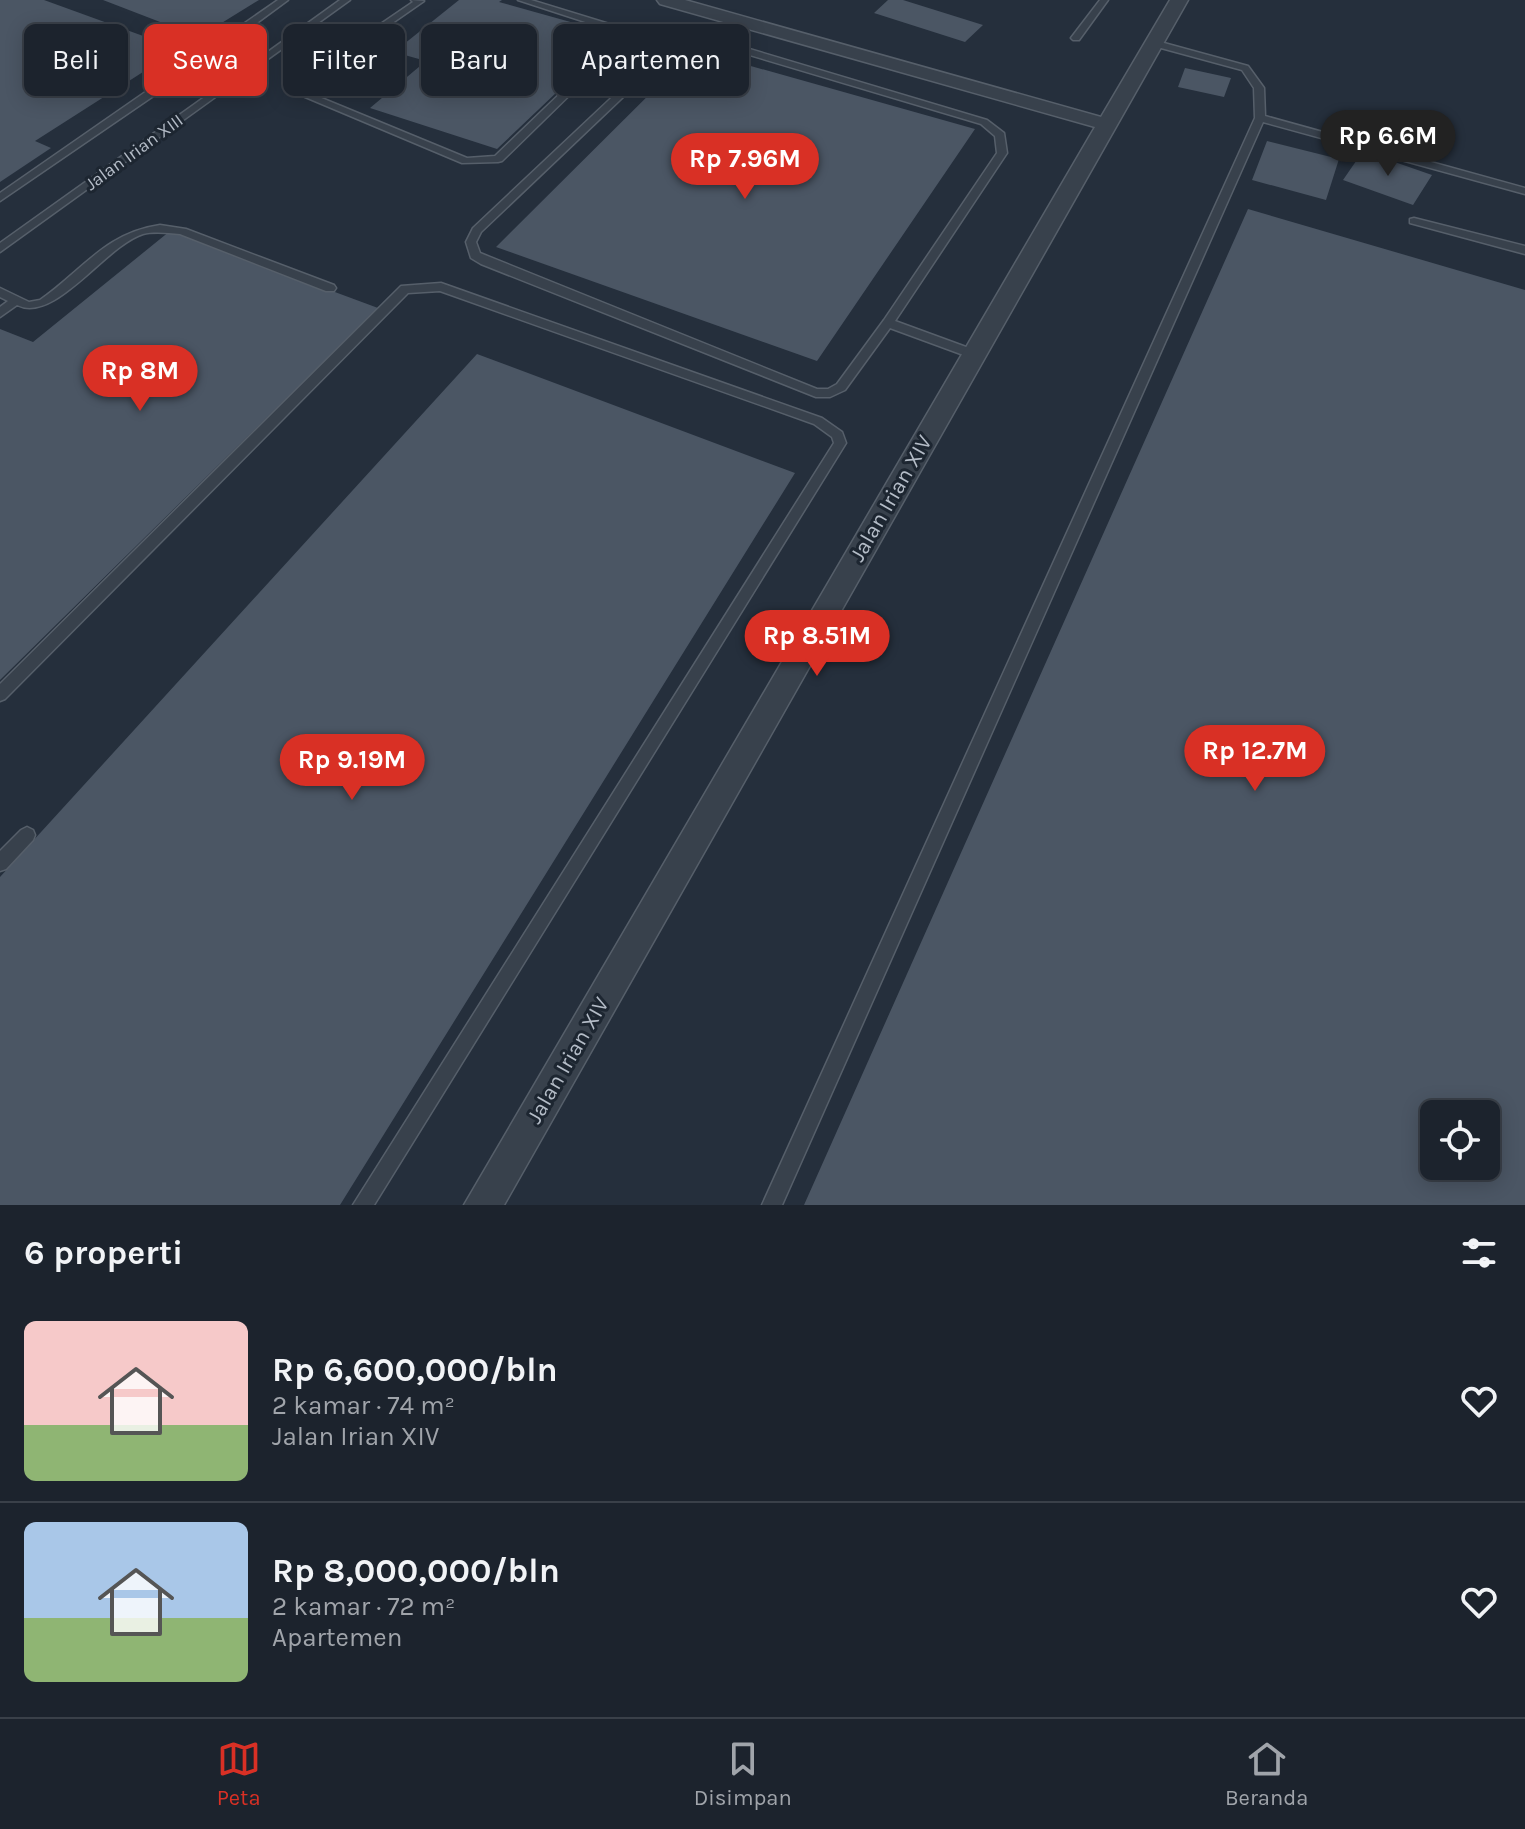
<!DOCTYPE html>
<html lang="id">
<head>
<meta charset="utf-8">
<style>
	:root { --surface:#1c232d; --page:#292f39; --text:#f1f3f6; --muted:#a0a4aa; --line:#3a4049; --accent:#d93025 }
	body { margin:0; font-family:Karla,sans-serif; background:var(--page); color:var(--text); height:100vh; display:flex; flex-direction:column; font-size:30px; white-space:nowrap }
	* { box-sizing:border-box; margin:0 }
	p { font-size:26px; color:var(--muted) }
	.icon { flex:none; width:44px; height:44px; fill:none; stroke:currentColor; stroke-width:2; stroke-linecap:round; stroke-linejoin:round }
	.map { position:relative; height:1205px; overflow:hidden }
	.drawer { display:flex; flex-direction:column; background:var(--surface); flex:1 }
	.drawer>* { flex:none }
	.top-card { position:absolute; left:24px; top:24px; width:800px; height:72px; display:flex; gap:16px }
	.fabs { position:absolute; left:1420px; top:1100px; display:grid; gap:16px }
	.fabs a { display:grid; place-items:center; width:80px; height:80px; border-radius:12px; background:var(--surface); box-shadow:0 4px 20px #0003,0 0 0 2px var(--line); font-size:40px }
	.price { position:absolute; translate:-50% -68px; padding:0 18px; border-radius:28px; background:var(--accent); color:#fff; font-size:26px; line-height:52px; filter:drop-shadow(0 2px 4px #0008) }
	.price::after { content:''; position:absolute; left:50%; top:48px; width:24px; height:18px; margin-left:-12px; background:inherit; clip-path:polygon(0 0,100% 0,50% 100%) }
	.price.selected { background:#222; color:#fff }
	ul { padding:0; list-style:none }
	li { display:flex; align-items:center; gap:24px; height:200px; padding:0 24px }
	li+li { border-top:2px solid var(--line) }
	li span { display:grid; place-items:center; flex:none; width:224px; height:160px; border-radius:12px; color:#555 }
	li>.icon { margin-inline-start:auto }
	span .icon { width:96px; height:96px; fill:#fffc; stroke-width:1 }
	li b { font-size:34px }
	h2 { display:flex; justify-content:space-between; align-items:center; height:96px; padding:0 24px; font-size:34px }
	.pill { padding:0 28px; border-radius:12px; background:var(--surface); box-shadow:0 4px 20px #0003,0 0 0 2px var(--line); font-size:28px; line-height:72px }
	.pill.selected { background:var(--accent); color:#fff }
	.dock { display:flex; justify-content:space-around; align-items:center; height:112px; border-top:2px solid var(--line); background:var(--surface); font-size:22px; color:var(--muted) }
	.dock a { display:grid; justify-items:center; gap:4px }
	.dock .selected { color:var(--accent) }
	.map>svg:first-child { display:block }
	.building { fill:#4b5664; fill-rule:evenodd }
	.lines { fill:none; stroke-linecap:round; stroke-linejoin:round }
	.lane-casing { stroke:#565f6a; stroke-width:3 }
	.street-casing { stroke:#565f6a; stroke-width:3 }
	.lane { fill:#38414c; fill-rule:evenodd }
	.street { fill:#38414c; fill-rule:evenodd }
	.labels { text-anchor:middle; stroke-width:6; stroke-linejoin:round; paint-order:stroke }
	.far-street-label { font-size:18px; fill:#b4bcc7; stroke:#1d2631 }
	.street-label { font-size:22px; fill:#b4bcc7; stroke:#1d2631 }
</style>
</head>
<body>
<div class="map">
<svg width="1525" height="1205" viewBox="0 0 1525 1205">
	<rect width="100%" height="100%" fill="#252f3c"/>
	<path class="building" d="M0 0H44L179 49 35 141 51 148 0 182Z
		M103 0H259L199 37Z
		M459 0H502L499 2 617 35 497 149 370 108 426 61 394 52Z
		M888 0H903L983 25 965 42 874 13Z
		M694 50 975 129 817 361 496 247Z
		M1185 68 1231 78 1224 97 1178 87Z
		M1267 141 1339 159 1326 200 1252 180Z
		M1363 151 1432 175 1413 205 1343 180Z
		M1248 209 1525 290V1205H804ZM1434 1114H1486V1166H1434Z
		M170 231 378 308 0 680V329L33 342Z
		M477 354 795 473 340 1205H0V877Z"/>
	<g class="lines">
		<g class="lane-casing">
			<path id="lane" d="M278 0H288L212 56 247 67 340 0H350L0 252V243L241 71 206 60 0 201V193Z
				M411 0 424 1 306 83 302 90 467 158 495 156 618 38 613 31 518 0H531L619 27 628 38 502 161 498 162 462 163 291 91 300 79 413 2Z
				M1100 0H1108L1079 40H1073L1071 38Z
				M696 33 987 120 1004 133 1007 153 895 321 977 351V357H969L890 328 845 390 830 397H816L481 264 471 258 466 242 473 228 674 39ZM696 39 981 124 995 136 997 153 884 320 837 384 828 389H817L480 253 476 242 481 232 680 43Z
				M1153 40 1248 66 1264 88 1265 116 1525 188V194L1263 122 782 1205H762L1255 118 1254 88 1242 70 1150 45 1148 43Z
				M1414 218 1525 246V254L1410 223V219Z
				M160 225 186 229 334 285 336 288 334 291H326L180 234C168 233 155 231 143 234 105 246 55 324 17 305L0 317V307L8 301 0 297V288L29 302 40 300C83 270 105 233 160 225Z
				M441 283 822 418 842 432 846 443 374 1205H353L834 443 832 437 814 424 440 291 408 293 5 699 0 701V684L401 286Z
				M27 827 33 830 35 835 33 840 6 869 0 871V851L21 830Z"/>
		</g>
		<g class="street-casing">
			<path id="street" d="M657 0H685L1101 117 1170 0H1188L504 1205H464L1095 127 660 4Z"/>
		</g>
		<use href="#lane" class="lane"/>
		<use href="#street" class="street"/>
	</g>
	<g class="labels">
		<g class="far-street-label">
			<text transform="translate(134 152) rotate(-36)" y="6">Jalan Irian XIII</text>
		</g>
		<g class="street-label">
			<text transform="translate(890 498) rotate(-60)" y="8">Jalan Irian XIV</text>
			<text transform="translate(567 1060) rotate(-60)" y="8">Jalan Irian XIV</text>
		</g>
	</g>
</svg>
<div class="fabs">
<a><svg class="icon" aria-label="locate" viewBox="0 0 24 24"><circle cx="12" cy="12" r="6"/><path d="M12 2v4M12 18v4M2 12h4M18 12h4"/></svg></a>
</div>
<b class="price selected" style="left:1388px;top:178px">Rp 6.6M</b>
<b class="price" style="left:745px;top:201px">Rp 7.96M</b>
<b class="price" style="left:140px;top:413px">Rp 8M</b>
<b class="price" style="left:817px;top:678px">Rp 8.51M</b>
<b class="price" style="left:1255px;top:793px">Rp 12.7M</b>
<b class="price" style="left:352px;top:802px">Rp 9.19M</b>
<div class="top-card">
<a class="pill">Beli</a>
<a class="pill selected">Sewa</a>
<a class="pill">Filter</a>
<a class="pill">Baru</a>
<a class="pill">Apartemen</a>
</div>
</div>
<section class="drawer">
<h2>6 properti<svg class="icon" aria-label="filters" viewBox="0 0 24 24"><path d="M4 7h16M4 17h16"/><circle cx="9" cy="7" r="2"/><circle cx="15" cy="17" r="2"/></svg></h2>
<ul>
<li><span style="background:linear-gradient(#f6c9c9 65%,#8fb573 0)"><svg class="icon" aria-label="home" viewBox="0 0 24 24"><path d="M3 11l9-7 9 7M6 9v11h12V9"/></svg></span><div><b>Rp 6,600,000/bln</b><p>2 kamar · 74 m²</p><p>Jalan Irian XIV</p></div><svg class="icon" aria-label="heart" viewBox="0 0 24 24"><path d="M12 20l-8-8c-3-5 5-10 8-4 3-6 11-1 8 4z"/></svg></li>
<li><span style="background:linear-gradient(#a9c7e8 60%,#8fb573 0)"><svg class="icon" aria-label="home" viewBox="0 0 24 24"><path d="M3 11l9-7 9 7M6 9v11h12V9"/></svg></span><div><b>Rp 8,000,000/bln</b><p>2 kamar · 72 m²</p><p>Apartemen</p></div><svg class="icon" aria-label="heart" viewBox="0 0 24 24"><path d="M12 20l-8-8c-3-5 5-10 8-4 3-6 11-1 8 4z"/></svg></li>
</ul>
</section>
<nav class="dock">
<a class="selected"><svg class="icon" aria-label="map" viewBox="0 0 24 24"><path d="M3 6l6-2 6 2 6-2v14l-6 2-6-2-6 2zM9 4v14M15 6v14"/></svg>Peta</a>
<a><svg class="icon" aria-label="saved" viewBox="0 0 24 24"><path d="M7 4h10v16l-5-4-5 4z"/></svg>Disimpan</a>
<a><svg class="icon" aria-label="home" viewBox="0 0 24 24"><path d="M3 11l9-7 9 7M6 9v11h12V9"/></svg>Beranda</a>
</nav>
</body>
</html>
